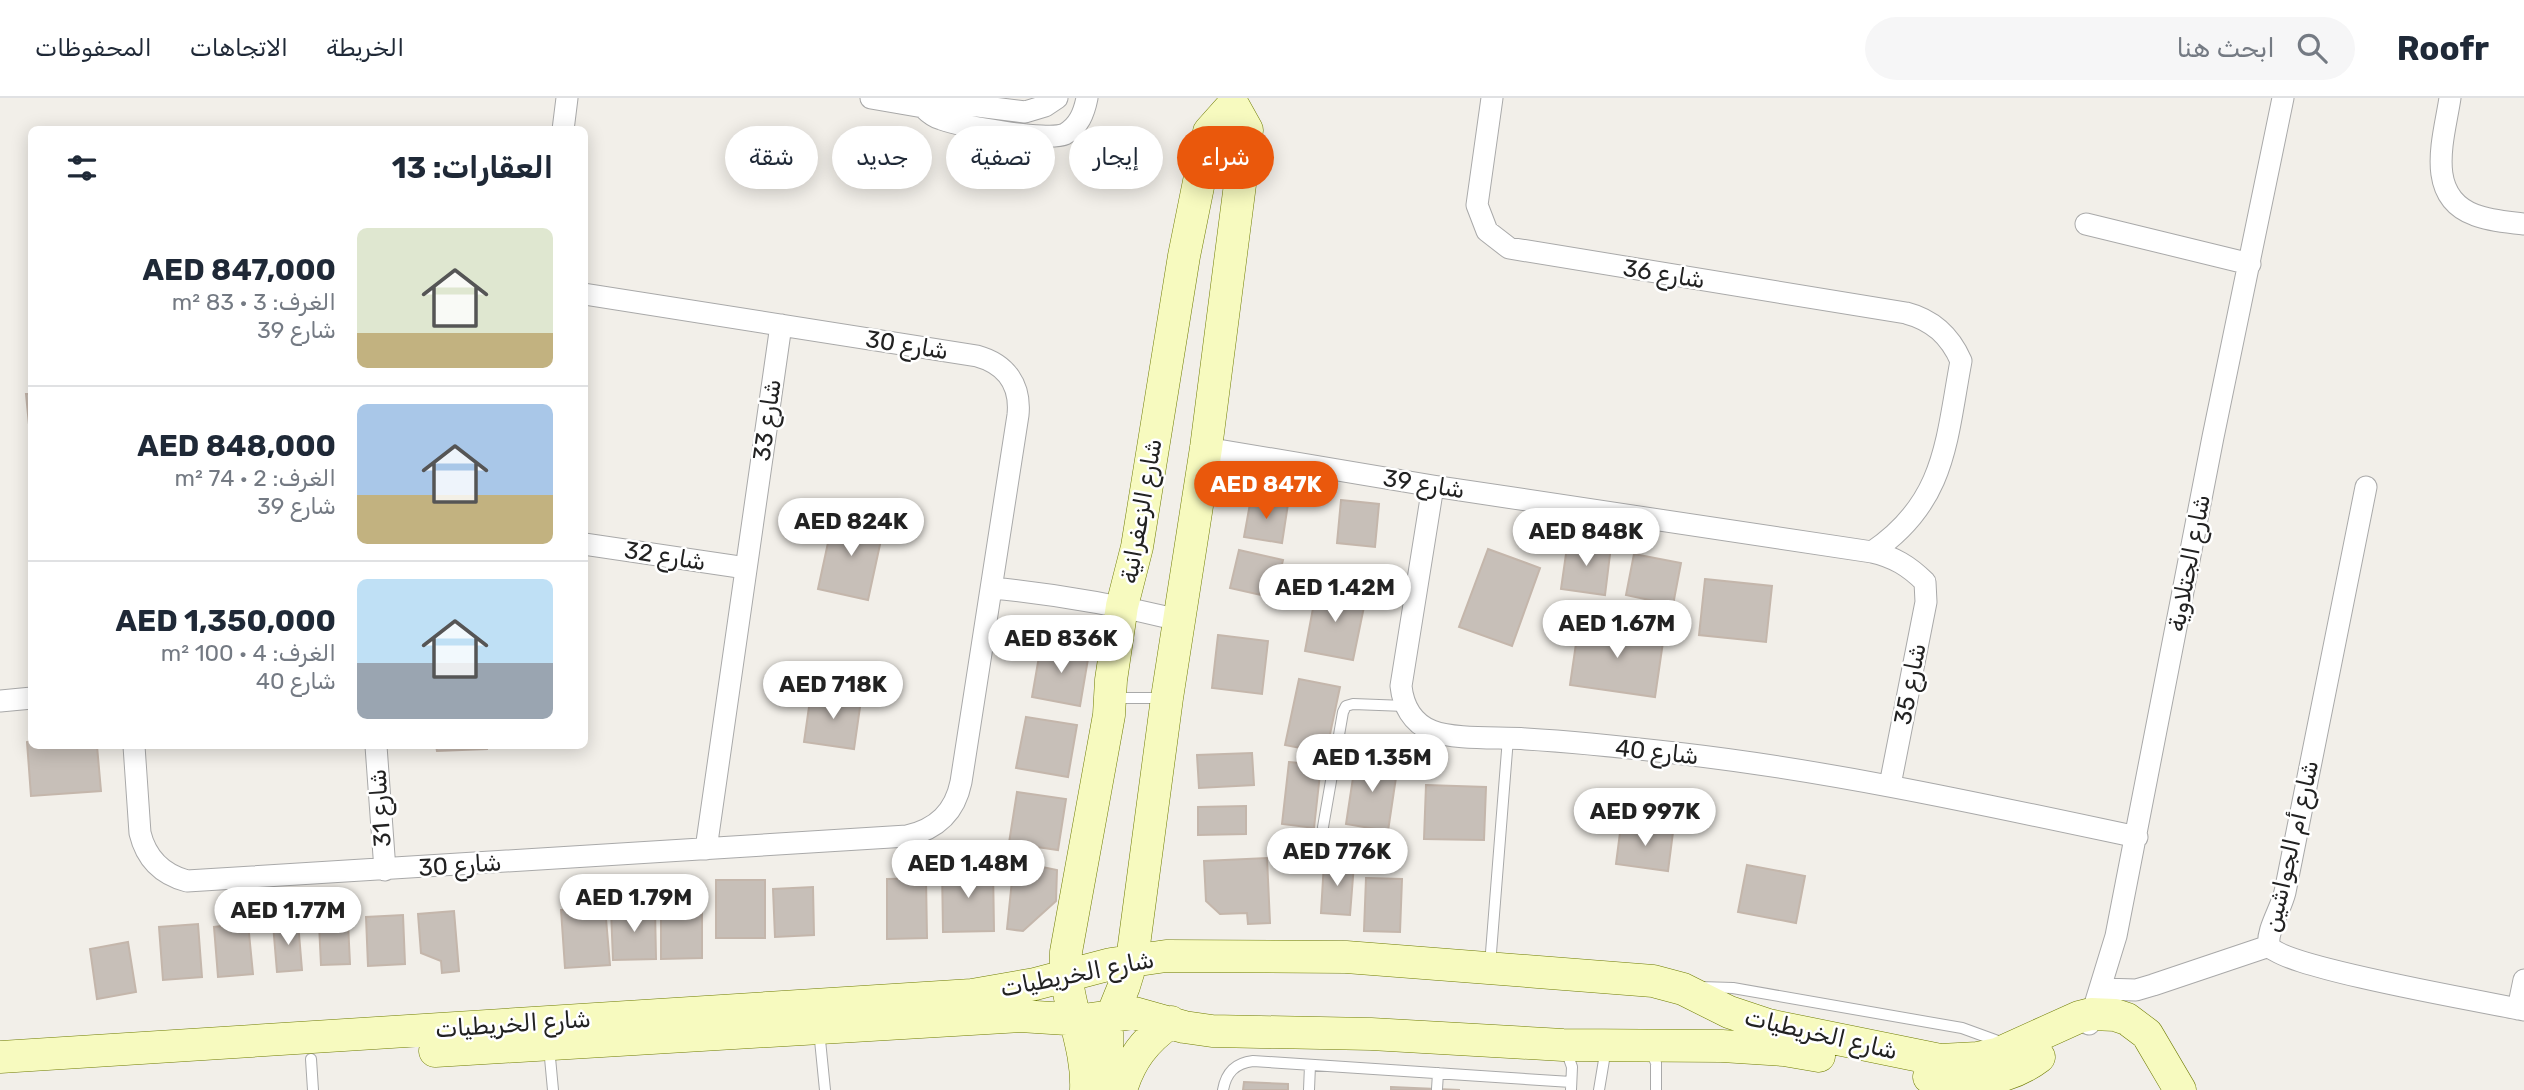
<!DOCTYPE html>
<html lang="ar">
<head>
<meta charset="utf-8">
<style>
	:root { --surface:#fff; --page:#f6f6f7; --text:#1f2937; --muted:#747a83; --line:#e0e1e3; --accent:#ea580c }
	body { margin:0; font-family:Rubik,"Noto Sans Arabic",sans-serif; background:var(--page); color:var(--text); direction:rtl; height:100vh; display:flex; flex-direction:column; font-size:26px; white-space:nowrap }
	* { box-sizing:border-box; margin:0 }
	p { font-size:23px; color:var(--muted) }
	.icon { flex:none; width:38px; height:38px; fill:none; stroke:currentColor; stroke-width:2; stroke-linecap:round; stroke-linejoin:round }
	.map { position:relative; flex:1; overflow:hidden; direction:ltr }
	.side { position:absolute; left:28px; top:28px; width:560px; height:623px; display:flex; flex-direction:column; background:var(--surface); border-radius:10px; box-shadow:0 4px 18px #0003; direction:rtl }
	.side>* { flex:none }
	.hud { position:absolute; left:609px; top:28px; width:665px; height:63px; direction:rtl; display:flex; gap:14px }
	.price { position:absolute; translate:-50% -60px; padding:0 16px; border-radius:24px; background:#fff; color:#222; font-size:23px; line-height:46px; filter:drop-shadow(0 2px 4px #0008) }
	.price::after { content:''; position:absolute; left:50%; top:42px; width:21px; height:16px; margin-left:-10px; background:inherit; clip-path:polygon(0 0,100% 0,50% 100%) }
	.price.active { background:var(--accent); color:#fff }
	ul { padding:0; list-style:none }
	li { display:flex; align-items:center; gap:21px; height:175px; padding:0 35px }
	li+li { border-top:2px solid var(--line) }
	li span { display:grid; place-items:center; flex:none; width:196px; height:140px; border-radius:10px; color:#555 }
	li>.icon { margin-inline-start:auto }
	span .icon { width:84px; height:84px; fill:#fffc; stroke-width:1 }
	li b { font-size:30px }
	h2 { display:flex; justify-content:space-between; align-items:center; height:84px; padding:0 35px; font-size:30px }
	.tag { padding:0 24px; border-radius:32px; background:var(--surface); box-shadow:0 4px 18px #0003; font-size:24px; line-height:63px }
	.tag.active { background:var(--accent); color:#fff }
	header { display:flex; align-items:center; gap:42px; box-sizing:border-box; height:98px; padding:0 35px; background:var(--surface); border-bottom:2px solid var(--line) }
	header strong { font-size:33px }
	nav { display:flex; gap:38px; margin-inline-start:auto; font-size:24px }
	.search { width:490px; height:63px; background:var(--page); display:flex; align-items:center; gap:18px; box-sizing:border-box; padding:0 24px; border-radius:38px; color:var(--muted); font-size:26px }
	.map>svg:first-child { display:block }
	.building { fill:#c7bfb8; stroke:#c4b6ab; stroke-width:2 }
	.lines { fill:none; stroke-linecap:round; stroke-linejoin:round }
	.lane-casing { stroke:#a9a9a9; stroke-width:12 }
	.street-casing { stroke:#a9a9a9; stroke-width:23 }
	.secondary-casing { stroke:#707d05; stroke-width:33 }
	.lane { stroke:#fff; stroke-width:10 }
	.street { stroke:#fff; stroke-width:21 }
	.secondary { stroke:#f7fabf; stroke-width:32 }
	.labels { text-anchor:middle; stroke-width:5; stroke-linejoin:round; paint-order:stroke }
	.street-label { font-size:24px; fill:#222; stroke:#fff }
</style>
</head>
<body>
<header>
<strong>Roofr</strong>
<div class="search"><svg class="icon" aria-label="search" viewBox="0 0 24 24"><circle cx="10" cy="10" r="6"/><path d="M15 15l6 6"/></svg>ابحث هنا</div>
<nav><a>الخريطة</a><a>الاتجاهات</a><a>المحفوظات</a></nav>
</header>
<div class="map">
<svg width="2524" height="992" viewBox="0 0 2524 992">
	<rect width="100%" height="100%" fill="#f2efe9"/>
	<path class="building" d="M26 296H32V337H30Z
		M1251 400 1288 406 1282 445 1244 439Z
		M1341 402 1379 406 1375 449 1337 445Z
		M834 417 884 428 868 502 818 491Z
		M1568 442 1611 448 1605 497 1561 491Z
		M1488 451 1540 470 1512 548 1459 529Z
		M1239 452 1283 462 1274 500 1230 490Z
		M1634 456 1681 465 1673 507 1626 497Z
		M1705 481 1772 488 1766 544 1699 537Z
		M1317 489 1366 499 1353 562 1305 553Z
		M1579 525 1664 537 1655 599 1570 587Z
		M1218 537 1268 543 1262 596 1212 590Z
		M1041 547 1089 555 1080 608 1032 599Z
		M1299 581 1340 589 1326 655 1285 647Z
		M811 595 861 602 854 651 804 644Z
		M1026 619 1077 627 1068 679 1016 670Z
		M32 643V648H97L101 693 31 698 27 644Z
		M436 648H487V651L437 653Z
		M1252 655 1254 687 1199 690 1197 657Z
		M1356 660 1398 666 1388 733 1346 726Z
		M1289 664 1321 667 1314 730 1282 726Z
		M1426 687 1486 689 1484 742 1424 741Z
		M1017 694 1066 701 1058 752 1009 745Z
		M1246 708V736L1198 737V709Z
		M1621 727 1673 734 1668 773 1616 766Z
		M1267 760 1270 825 1248 826 1247 815 1220 816 1206 803 1204 763Z
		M1014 763 1057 772 1056 803 1023 833 1007 831Z
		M1324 764 1354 766 1350 817 1321 815Z
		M1747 767 1805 778 1796 825 1738 814Z
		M993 769 994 833 943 834 942 770Z
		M926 780 927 840 887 841V781Z
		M1366 780 1402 781 1400 834 1364 833Z
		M716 782H765V840H716Z
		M813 789 814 837 775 839 773 791Z
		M702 804V860L661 861V805Z
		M605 809 610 867 565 870 561 812Z
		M655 810 656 861 613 862 611 812Z
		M454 813 459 873 442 875 441 863 421 855 418 816Z
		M403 817 405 866 368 868 366 819Z
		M298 824 302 872 277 874 273 826Z
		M248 825 253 876 218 879 214 829Z
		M348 825 350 866 321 867 319 826Z
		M198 826 202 879 163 882 159 829Z
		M128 844 136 894 97 901 90 851Z
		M1244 984 1288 986V992H1243Z
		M1391 989 1460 992H1391Z"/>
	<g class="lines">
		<g class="lane-casing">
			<path id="lane" d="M1114 600H1164
				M1323 729 1343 614 1346 608 1353 606 1405 608
				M1490 867 1508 640
				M1700 889 1733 890 1962 930 2006 946
				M819 932 825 992
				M549 949 553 992
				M1565 949 1572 969 1571 992
				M1650 951 1656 965V992
				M311 961 313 992
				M1437 991 1438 975
				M1223 992C1226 975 1235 965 1253 963L1571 984
				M1309 992 1310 967
				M1599 992 1606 950"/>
		</g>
		<g class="street-casing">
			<path id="street" d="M871 0 923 9 946 4 1025 14 1045 8 1057 0
				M1492 0 1477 107 1487 133 1509 150 1906 215C1933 222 1950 238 1961 263 1946 343 1946 404 1872 454
				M2450 0C2444 40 2424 98 2475 117 2490 123 2508 124 2524 126
				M923 9C928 14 934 19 941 21 961 28 1048 44 1065 36 1079 28 1084 15 1087 0
				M563 32 567 0
				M2086 126 2250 166
				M1206 350 1433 388 1872 454C1894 459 1909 468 1925 484L1926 504 1890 687
				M1433 388 1401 588C1403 607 1412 625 1432 633 1455 642 1500 639 1526 641 1579 644 1632 650 1684 656 1837 674 1986 707 2137 739
				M2366 389 2285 794C2281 811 2266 833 2269 848 2286 870 2485 904 2524 912
				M584 446 746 470
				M992 490C1055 496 1117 507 1179 522
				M0 603 32 600
				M134 648 140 735C146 760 161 776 187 783L907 738C937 731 955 714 961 684L1018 317C1021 287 1006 266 977 258L584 196
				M376 648 385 772
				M706 751 781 227
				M2101 891 2136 892 2153 887 2269 848
				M2518 911 2524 882
				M2089 926 2116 838 2213 339 2283 0"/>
		</g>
		<g class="secondary-casing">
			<path id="secondary" d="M435 953 1020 918 1083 922 1134 915 1184 929 1212 933 1371 936 1563 947 1722 948 1784 952 1819 958
				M0 959 972 897 1035 886 1111 866 1166 858 1346 859 1653 883 1683 891 1729 914 1768 927 1940 962 1978 960 1997 956 2079 919 2091 916 2115 917 2127 921 2147 936 2180 992
				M1929 979C1968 986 2006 984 2039 959
				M1086 992C1088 943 1063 904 1066 854L1109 617 1111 582 1122 508 1137 449 1184 158 1209 34 1233 7 1247 32 1206 350 1167 600 1132 862 1124 888 1107 930V992
				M1121 992C1130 962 1145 942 1171 924"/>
		</g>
		<use href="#lane" class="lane"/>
		<use href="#street" class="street"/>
		<use href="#secondary" class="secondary"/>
	</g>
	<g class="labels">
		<g class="street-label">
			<text transform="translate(1664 176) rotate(9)" y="8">شارع 36</text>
			<text transform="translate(907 247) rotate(9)" y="8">شارع 30</text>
			<text transform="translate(767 322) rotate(-82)" y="8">شارع 33</text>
			<text transform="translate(1424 386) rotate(9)" y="8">شارع 39</text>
			<text transform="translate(1141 413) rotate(-80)" y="8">شارع الزعفرانية</text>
			<text transform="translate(665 458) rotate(9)" y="8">شارع 32</text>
			<text transform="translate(2189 465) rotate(-79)" y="8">شارع الجتلاوية</text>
			<text transform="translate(1910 586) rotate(-79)" y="8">شارع 35</text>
			<text transform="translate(1657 654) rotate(6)" y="8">شارع 40</text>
			<text transform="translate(380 710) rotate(-94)" y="8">شارع 31</text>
			<text transform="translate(2291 748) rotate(-77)" y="8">شارع أم الجواشين</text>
			<text transform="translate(460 767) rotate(-4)" y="8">شارع 30</text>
			<text transform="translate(1077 876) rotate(-11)" y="8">شارع الخريطيات</text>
			<text transform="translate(513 926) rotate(-4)" y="8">شارع الخريطيات</text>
			<text transform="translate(1821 936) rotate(13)" y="8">شارع الخريطيات</text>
		</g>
	</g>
</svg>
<b class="price active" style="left:1266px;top:423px">AED 847K</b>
<b class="price" style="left:851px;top:460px">AED 824K</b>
<b class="price" style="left:1586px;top:470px">AED 848K</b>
<b class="price" style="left:1335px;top:526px">AED 1.42M</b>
<b class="price" style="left:1617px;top:562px">AED 1.67M</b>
<b class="price" style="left:1061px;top:577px">AED 836K</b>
<b class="price" style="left:833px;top:623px">AED 718K</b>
<b class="price" style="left:1372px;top:696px">AED 1.35M</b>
<b class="price" style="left:1645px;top:750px">AED 997K</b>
<b class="price" style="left:1337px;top:790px">AED 776K</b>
<b class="price" style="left:968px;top:802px">AED 1.48M</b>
<b class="price" style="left:634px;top:836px">AED 1.79M</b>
<b class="price" style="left:288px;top:849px">AED 1.77M</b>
<div class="hud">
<a class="tag active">شراء</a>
<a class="tag">إيجار</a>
<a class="tag">تصفية</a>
<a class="tag">جديد</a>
<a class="tag">شقة</a>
</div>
<section class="side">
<h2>العقارات: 13<svg class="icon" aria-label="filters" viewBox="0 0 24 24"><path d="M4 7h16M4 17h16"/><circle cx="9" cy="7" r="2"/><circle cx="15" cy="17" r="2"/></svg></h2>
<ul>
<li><span style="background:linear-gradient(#dfe7d0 75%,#c2b280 0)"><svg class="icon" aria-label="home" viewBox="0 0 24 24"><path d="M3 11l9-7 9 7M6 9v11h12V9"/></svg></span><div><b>AED 847,000</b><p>الغرف: 3 · 83 m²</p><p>شارع 39</p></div></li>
<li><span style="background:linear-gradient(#a9c7e8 65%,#c2b280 0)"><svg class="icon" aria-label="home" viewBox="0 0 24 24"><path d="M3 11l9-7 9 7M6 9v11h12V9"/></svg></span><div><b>AED 848,000</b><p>الغرف: 2 · 74 m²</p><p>شارع 39</p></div></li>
<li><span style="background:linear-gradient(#bfe0f5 60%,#9aa5b1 0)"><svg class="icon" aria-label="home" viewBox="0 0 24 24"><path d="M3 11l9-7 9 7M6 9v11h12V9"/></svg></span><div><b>AED 1,350,000</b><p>الغرف: 4 · 100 m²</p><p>شارع 40</p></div></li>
</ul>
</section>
</div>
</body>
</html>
